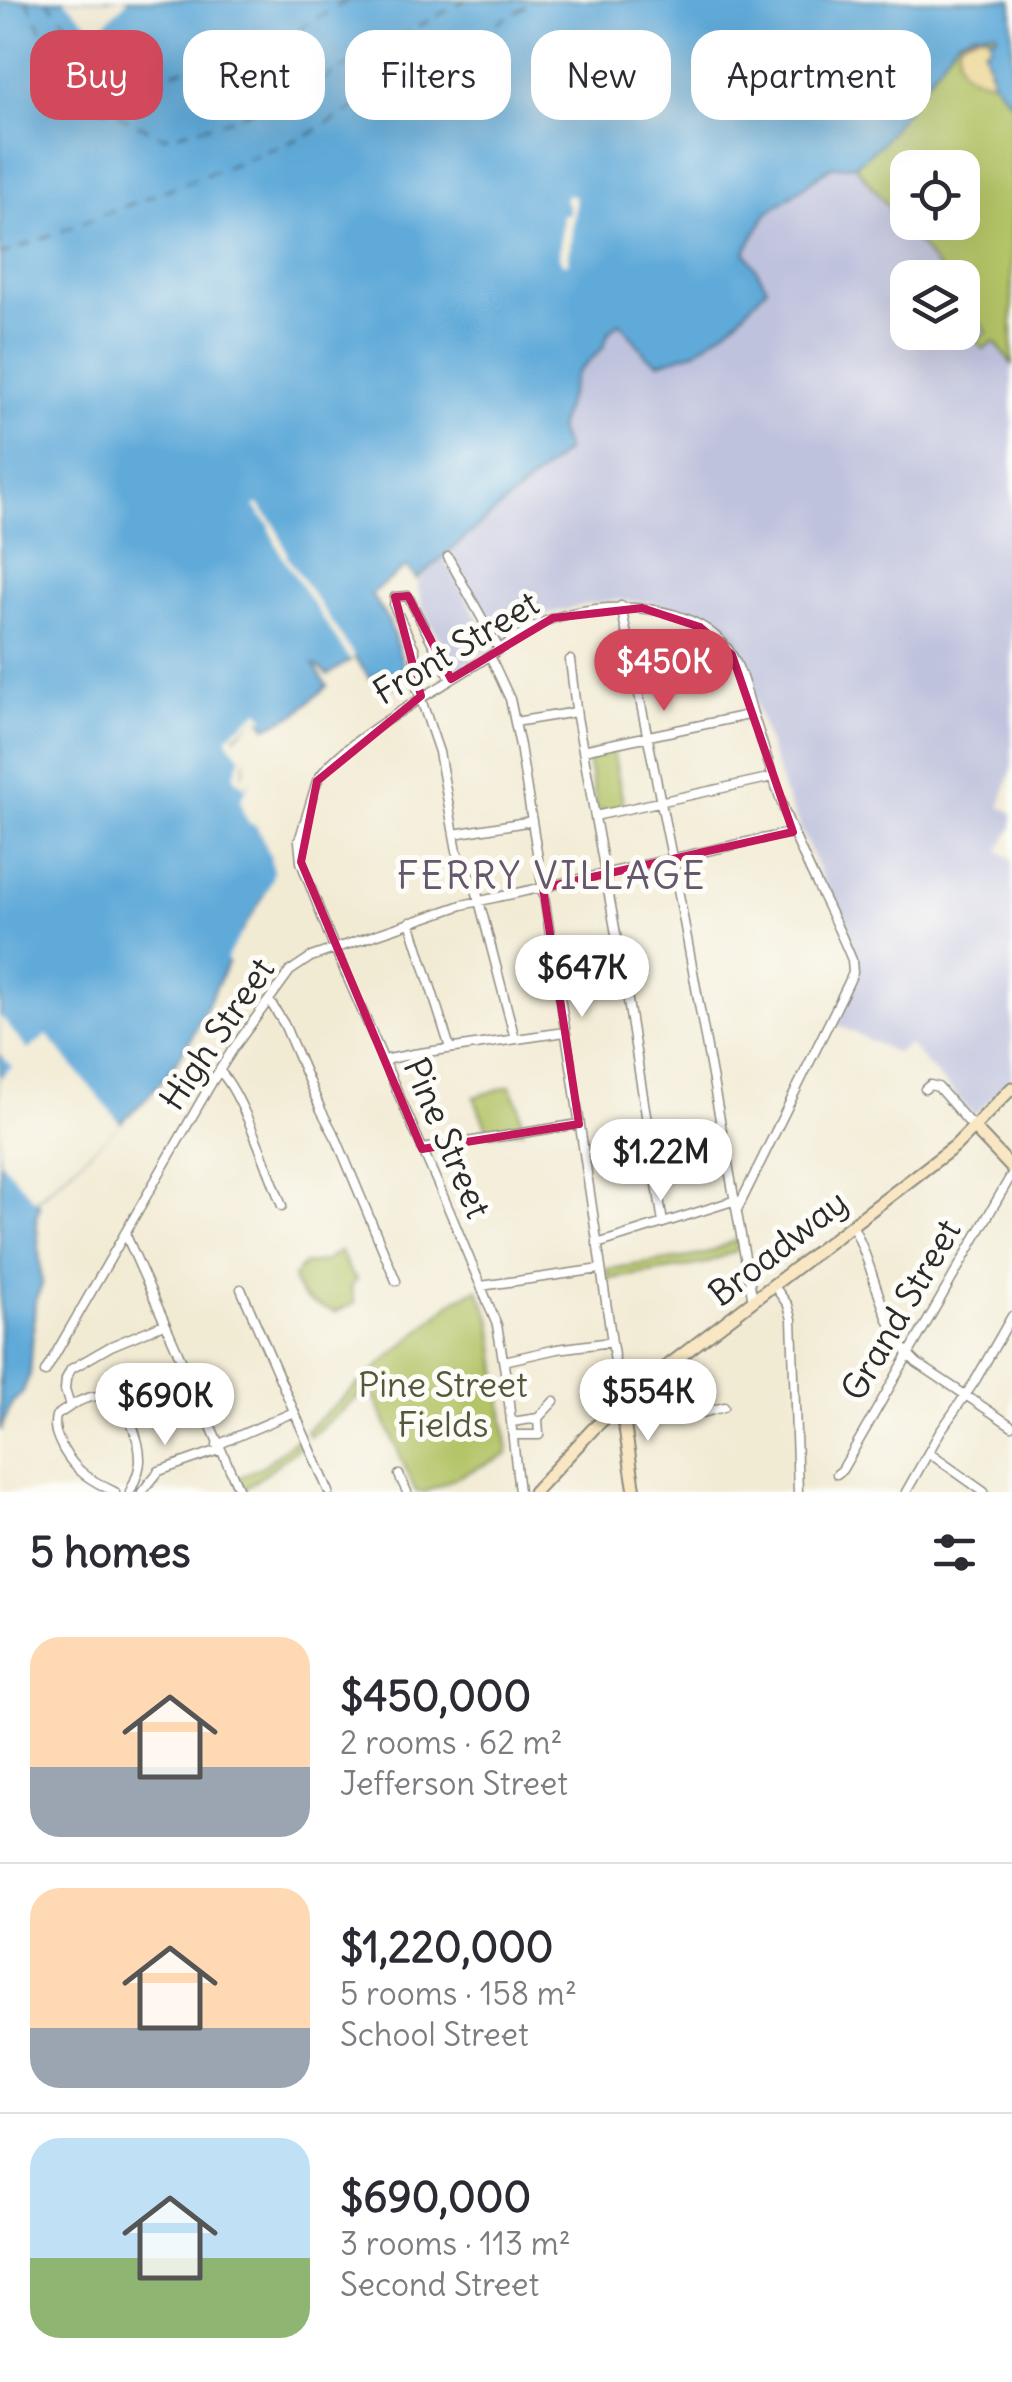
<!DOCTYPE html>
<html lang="en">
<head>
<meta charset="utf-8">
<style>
	:root { --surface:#fff; --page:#f2f2f3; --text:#2b2b33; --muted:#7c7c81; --line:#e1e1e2; --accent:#d1495b }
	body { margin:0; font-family:Delius,sans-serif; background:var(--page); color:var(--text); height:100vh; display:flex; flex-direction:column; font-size:38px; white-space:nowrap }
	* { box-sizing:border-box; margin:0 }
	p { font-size:32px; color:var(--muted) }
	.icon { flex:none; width:55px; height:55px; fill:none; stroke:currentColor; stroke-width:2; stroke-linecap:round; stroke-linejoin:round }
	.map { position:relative; height:1492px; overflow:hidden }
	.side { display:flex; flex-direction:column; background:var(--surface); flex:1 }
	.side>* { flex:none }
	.banner { position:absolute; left:30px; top:30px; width:952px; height:90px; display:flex; gap:20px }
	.controls { position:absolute; left:890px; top:150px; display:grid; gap:20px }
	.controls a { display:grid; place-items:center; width:90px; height:90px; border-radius:20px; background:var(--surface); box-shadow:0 10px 40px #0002; font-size:50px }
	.price { position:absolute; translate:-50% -85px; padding:0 22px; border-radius:35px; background:#fff; color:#222; font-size:32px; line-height:65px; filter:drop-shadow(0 2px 5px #0008) }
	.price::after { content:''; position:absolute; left:50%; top:60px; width:30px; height:22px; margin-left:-15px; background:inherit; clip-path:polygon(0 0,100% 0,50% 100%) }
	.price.selected { background:var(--accent); color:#fff }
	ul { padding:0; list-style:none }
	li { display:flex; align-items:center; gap:30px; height:250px; padding:0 30px }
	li+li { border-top:2px solid var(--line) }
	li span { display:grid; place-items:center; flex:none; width:280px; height:200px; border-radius:30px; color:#555 }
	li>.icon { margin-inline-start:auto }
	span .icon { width:120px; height:120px; fill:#fffc; stroke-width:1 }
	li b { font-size:42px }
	h2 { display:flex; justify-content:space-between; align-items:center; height:120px; padding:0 30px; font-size:42px }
	.chip { padding:0 35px; border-radius:30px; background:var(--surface); box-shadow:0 10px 40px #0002; font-size:35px; line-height:90px }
	.chip.selected { background:var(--accent); color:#fff }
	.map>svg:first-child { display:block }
	.industrial { fill:#bfc2dd }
	.green { fill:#b4c467; stroke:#707849; stroke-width:2.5; fill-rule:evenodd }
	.sand { fill:#eeda9e; stroke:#8c8264; stroke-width:2.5 }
	.water { fill:#61aad9; stroke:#466a82; stroke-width:2.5 }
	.pier { fill:#f2ebd4 }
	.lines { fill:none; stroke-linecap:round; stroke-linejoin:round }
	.ferry { stroke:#415e71; stroke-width:2.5; stroke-dasharray:12 10; stroke-linecap:butt }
	.street-casing { stroke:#8e8b80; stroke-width:11 }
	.secondary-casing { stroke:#8e8b80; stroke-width:15 }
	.street { stroke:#fff; stroke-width:8 }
	.secondary { stroke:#f9e7c3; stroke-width:11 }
	.marked { fill:none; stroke:#c2185b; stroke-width:8; stroke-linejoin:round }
	.labels { text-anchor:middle; stroke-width:10; stroke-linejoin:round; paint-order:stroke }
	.street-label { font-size:35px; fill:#2b2b2b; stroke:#fdfcf7 }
	.park-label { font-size:35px; fill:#54593d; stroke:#fdfcf7 }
	.neighbourhood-label { font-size:38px; letter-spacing:2.5px; fill:#65586e; stroke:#fdfcf7 }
</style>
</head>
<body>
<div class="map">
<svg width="1012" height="1492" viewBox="0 0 1012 1492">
	<rect width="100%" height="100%" fill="#fdfcf7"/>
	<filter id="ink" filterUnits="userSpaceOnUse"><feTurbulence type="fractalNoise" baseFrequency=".01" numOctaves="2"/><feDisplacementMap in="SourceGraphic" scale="20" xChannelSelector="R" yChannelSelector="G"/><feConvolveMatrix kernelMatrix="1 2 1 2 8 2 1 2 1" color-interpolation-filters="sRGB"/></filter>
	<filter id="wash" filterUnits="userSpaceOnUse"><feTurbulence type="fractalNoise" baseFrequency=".0048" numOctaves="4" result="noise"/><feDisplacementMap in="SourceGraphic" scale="40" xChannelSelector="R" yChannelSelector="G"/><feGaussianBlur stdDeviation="2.25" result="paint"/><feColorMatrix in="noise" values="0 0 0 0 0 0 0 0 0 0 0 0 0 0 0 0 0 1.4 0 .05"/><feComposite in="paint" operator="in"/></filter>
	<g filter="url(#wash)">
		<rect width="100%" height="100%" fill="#f2ebd4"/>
		<path class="industrial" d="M855 165 945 277 908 278V332H962L963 300 988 332 977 342 983 349 994 340 1012 364V768L1000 806 1012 813V827L999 851 1012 859V1077L974 1116 909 1044 896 1053 836 1024 858 975 859 960 783 790 741 657 730 637 706 621 673 608 654 603 617 600 588 604 548 614 531 620 501 641 450 551 565 451 558 429 576 374 603 348 609 332 620 322 647 356 659 363 694 352 734 323 745 251 767 213 831 166Z
			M439 548 491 642 490 649 460 669 455 667 423 611 417 583 424 577 422 575 440 559Z"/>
		<path class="green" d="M995 31 997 33 994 38 993 81 1012 104V364L994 341 983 349 976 341 987 332 963 300 962 278 945 277 855 165 881 144 958 39 976 32ZM908 168H962V222H908Z
			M612 747 624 807 601 812 597 808 587 755Z
			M510 1086 519 1105 523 1130 489 1134 474 1097Z
			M736 1240 738 1250 704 1264 609 1279 607 1269 703 1255Z
			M340 1251 351 1274 357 1279 351 1287 355 1303 336 1312C315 1305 299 1301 293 1277L304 1264 324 1262Z
			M478 1289 492 1322 508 1454 425 1492H416L371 1389 381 1378 310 1437 306 1430 455 1300Z
			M300 1436 304 1444 242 1491 237 1479 266 1464Z"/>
		<path class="sand" d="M979 34 989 35 992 46 984 50 993 81C968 78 955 72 959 43L967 38Z"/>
		<path class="water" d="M0 0H1012V104L993 81 984 49 991 46 989 35 994 38 997 36 996 31 976 32 958 39 881 144 855 165 831 167 767 213 745 251 767 287 734 323 694 352 659 363 647 356 620 322 609 332 603 348 576 374 558 429 566 451 417 579 406 567 371 594 389 622 407 675 398 689 382 671 370 679 355 657 328 675 319 667 314 665 327 686 296 714 266 727 259 714 232 739 245 761 241 780 248 784 247 806 274 860V881L246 926 189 1042 170 1071 146 1099 36 1201 40 1207 36 1217 42 1285 35 1301 30 1374 22 1393 12 1403 0 1431Z"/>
		<path class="pier" d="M65 0H128L96 32Z
			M571 194 575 198V205L568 263 563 264 559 257 563 214H569V207L564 199 565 196Z
			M258 504 275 525 287 553 286 555 355 657 350 660 282 556 269 529 271 528 254 506Z
			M259 710 265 718 263 720 258 717 235 735 234 740 246 756 242 775 253 791 249 805 276 860 278 876 276 886 266 902 264 910 239 944 231 967 227 959 230 952 263 899 271 882 273 872 270 856 265 844 256 826 249 823 243 812 241 799 247 788 235 779 234 774 241 757 228 741V736Z
			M0 1016 28 1050 47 1035 121 1124 35 1201 0 1160V1078L12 1067 0 1053Z"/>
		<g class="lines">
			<path class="ferry" d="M27 0 71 92 163 137 223 122 300 92 466 0
				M47 0 95 56 172 73 296 31 349 0
				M0 255 308 135 536 0"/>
		</g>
	</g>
	<g filter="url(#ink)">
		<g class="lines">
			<g class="street-casing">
				<path id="street" d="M448 557 499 649
					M621 606 674 867 753 1301
					M490 656 510 699 520 746 572 1072 621 1403
					M570 660 577 717 628 1001 663 1223
					M683 660 728 649
					M451 679 408 596 395 597 394 606 415 650 414 679 439 752 457 851 476 889 515 1039
					M515 722 576 712
					M583 750 753 714
					M595 816 773 777
					M454 834 532 821
					M410 922 450 1048
					M269 1000 284 1024 321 1110 337 1140 396 1281
					M384 1060 413 1054 565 1032
					M219 1071C240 1088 270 1176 282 1206
					M925 1089 930 1085 938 1087 974 1128
					M422 1149 579 1124
					M852 1225C876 1267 881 1332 917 1363L1012 1426
					M125 1233 240 1492
					M597 1244 736 1200
					M481 1286 600 1269
					M774 1286 788 1305 792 1319 798 1492
					M241 1289 329 1492
					M504 1361 557 1349 611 1342
					M45 1372 212 1082 233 1049 290 971 311 957 462 905 793 832
					M641 1387C658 1431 688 1416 724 1407
					M70 1406 65 1390 66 1379 71 1369 111 1346 164 1324
					M512 1422 538 1418 554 1401
					M513 1435H539L538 1418
					M217 1445 294 1412
					M929 1453 984 1492
					M837 1474 842 1470 1012 1174
					M399 1475 407 1492
					M115 1492C92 1481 76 1472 63 1449 57 1437 53 1429 56 1416 69 1407 83 1396 100 1396 125 1397 141 1439 140 1461 140 1471 134 1483 130 1492
					M142 1492 159 1471 219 1450
					M519 1492 506 1377 497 1325 450 1212 329 935 301 862 299 841 317 781C327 764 344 751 360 739 401 708 445 685 488 657 507 645 524 630 546 621 601 599 699 599 733 657 743 674 747 695 753 714 764 748 774 782 786 815 805 865 832 911 852 960L853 973 848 984 738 1208
					M906 1492 940 1432 975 1381 1012 1316"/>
			</g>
			<g class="secondary-casing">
				<path id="secondary" d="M974 1128 1012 1168
					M621 1403 635 1492
					M534 1492 593 1429 631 1394 955 1146 1012 1088"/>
			</g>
			<use href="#street" class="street"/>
			<use href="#secondary" class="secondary"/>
		</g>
	</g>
	<path class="marked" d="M408 596 451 679 553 618 642 608 700 627 732 655 793 832 543 888 579 1124 422 1149 301 862 317 781 421 696 395 597Z"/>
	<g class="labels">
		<g class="street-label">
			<text transform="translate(456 648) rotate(-31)" y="12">Front Street</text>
			<text transform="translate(217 1034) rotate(-56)" y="12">High Street</text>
			<text transform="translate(447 1138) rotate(67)" y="12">Pine Street</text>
			<text transform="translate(778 1248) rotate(-38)" y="12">Broadway</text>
			<text transform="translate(901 1310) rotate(-60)" y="12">Grand Street</text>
		</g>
		<g class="park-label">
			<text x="443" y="1397">Pine Street<tspan x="443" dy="40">Fields</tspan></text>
		</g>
		<g class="neighbourhood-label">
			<text x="552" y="889">FERRY VILLAGE</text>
		</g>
	</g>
</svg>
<div class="controls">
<a><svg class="icon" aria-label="locate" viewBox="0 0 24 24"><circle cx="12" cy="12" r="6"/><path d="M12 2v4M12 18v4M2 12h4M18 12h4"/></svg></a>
<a><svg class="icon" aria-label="layers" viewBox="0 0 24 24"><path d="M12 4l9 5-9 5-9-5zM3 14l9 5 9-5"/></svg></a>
</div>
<b class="price selected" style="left:664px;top:714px">$450K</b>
<b class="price" style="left:582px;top:1020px">$647K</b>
<b class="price" style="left:661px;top:1204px">$1.22M</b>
<b class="price" style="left:648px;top:1444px">$554K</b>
<b class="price" style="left:165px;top:1448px">$690K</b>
<div class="banner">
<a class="chip selected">Buy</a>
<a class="chip">Rent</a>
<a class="chip">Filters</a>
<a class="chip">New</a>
<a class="chip">Apartment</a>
</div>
</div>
<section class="side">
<h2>5 homes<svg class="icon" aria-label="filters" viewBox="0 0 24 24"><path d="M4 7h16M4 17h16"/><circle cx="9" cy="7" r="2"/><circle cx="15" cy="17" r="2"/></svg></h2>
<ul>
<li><span style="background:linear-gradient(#ffd9b3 65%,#9aa5b1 0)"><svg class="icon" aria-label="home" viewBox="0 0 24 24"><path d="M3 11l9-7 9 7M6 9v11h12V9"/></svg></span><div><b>$450,000</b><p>2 rooms · 62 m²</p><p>Jefferson Street</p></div></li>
<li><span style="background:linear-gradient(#ffd9b3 70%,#9aa5b1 0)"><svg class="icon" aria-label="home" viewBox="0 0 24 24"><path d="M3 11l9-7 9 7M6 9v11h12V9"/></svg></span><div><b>$1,220,000</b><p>5 rooms · 158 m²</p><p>School Street</p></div></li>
<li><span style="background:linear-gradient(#bfe0f5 60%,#8fb573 0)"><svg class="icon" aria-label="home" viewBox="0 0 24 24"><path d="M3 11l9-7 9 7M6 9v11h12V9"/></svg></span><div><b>$690,000</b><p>3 rooms · 113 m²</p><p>Second Street</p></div></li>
</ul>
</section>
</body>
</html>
